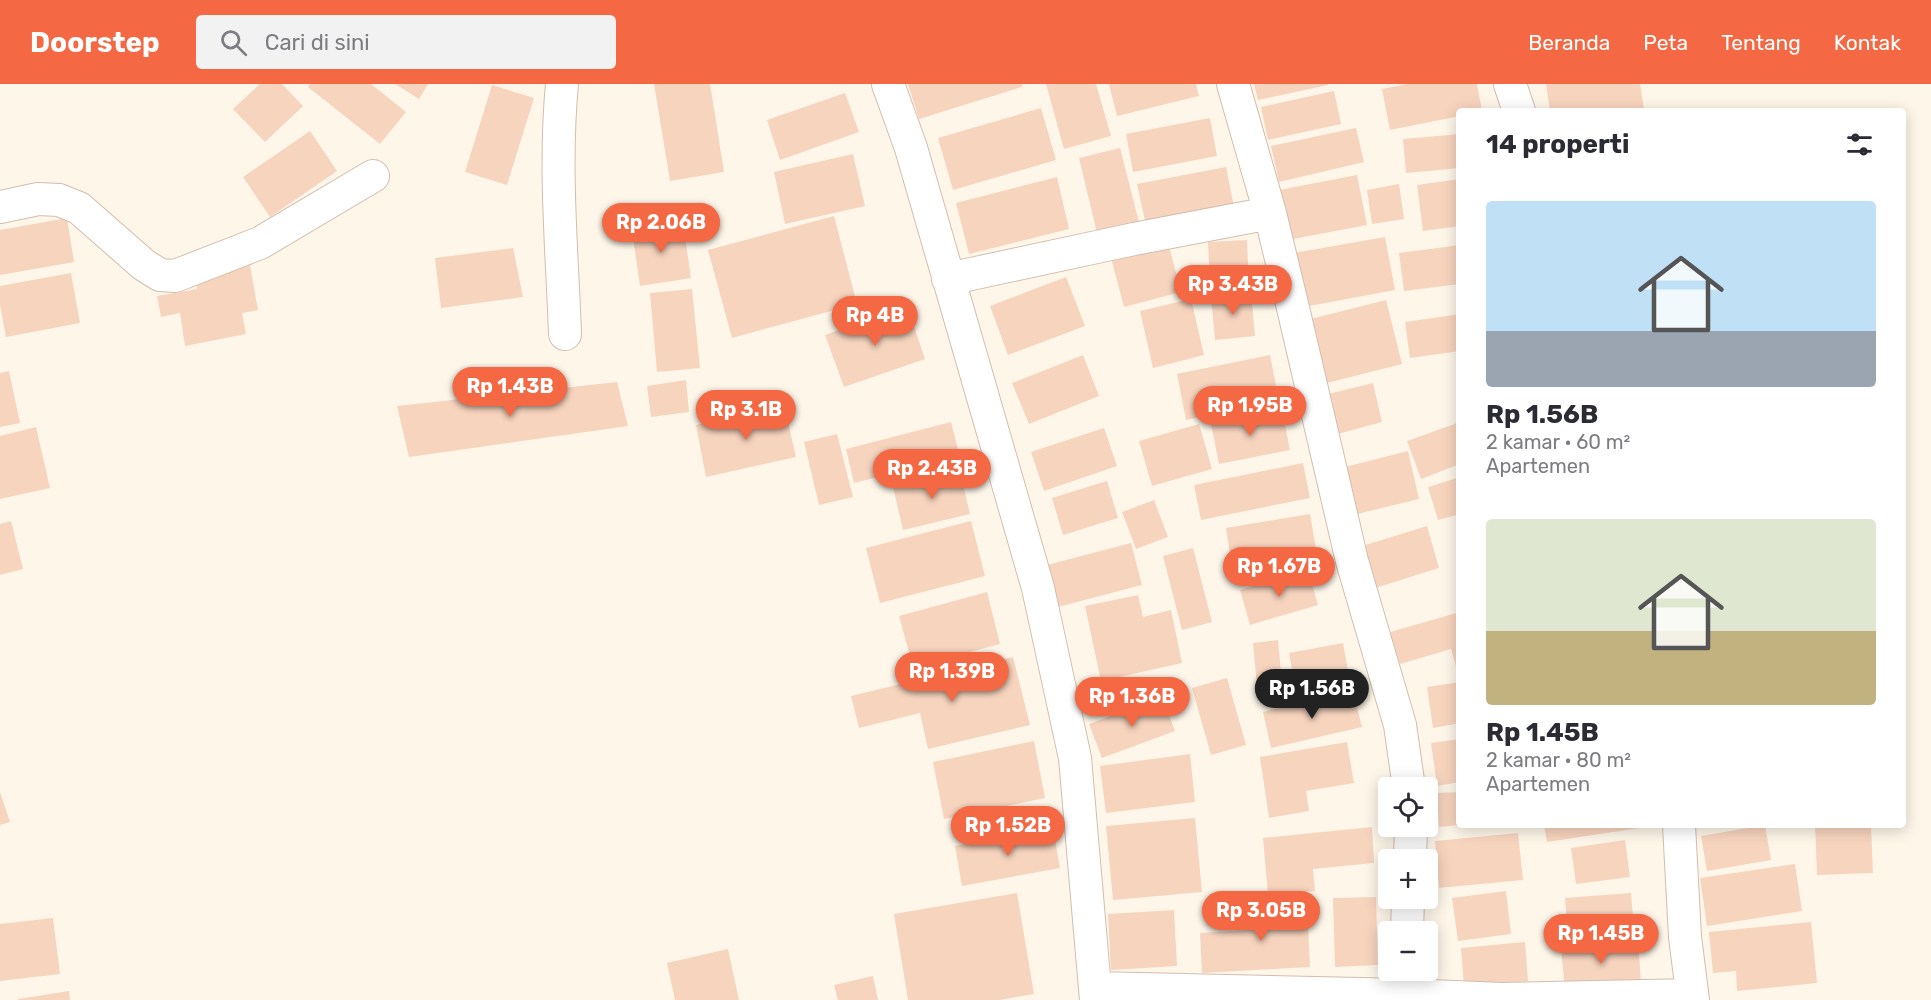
<!DOCTYPE html>
<html lang="id">
<head>
<meta charset="utf-8">
<style>
	:root { --surface:#fff; --page:#f2f2f3; --text:#2b2b33; --muted:#7c7c81; --accent:#f46943 }
	body { margin:0; font-family:Rubik,sans-serif; background:var(--page); color:var(--text); height:100vh; display:flex; flex-direction:column; font-size:22px; white-space:nowrap }
	* { box-sizing:border-box; margin:0 }
	p { font-size:20px; color:var(--muted) }
	.icon { flex:none; width:33px; height:33px; fill:none; stroke:currentColor; stroke-width:2; stroke-linecap:round; stroke-linejoin:round }
	.map { position:relative; flex:1; overflow:hidden }
	.side { position:absolute; left:1456px; top:24px; width:450px; height:720px; display:flex; flex-direction:column; background:var(--surface); border-radius:6px; box-shadow:0 3px 15px #0003 }
	.side>* { flex:none }
	.fabs { position:absolute; left:1378px; top:693px; display:grid; gap:12px }
	.fabs a { display:grid; place-items:center; width:60px; height:60px; border-radius:6px; background:var(--surface); box-shadow:0 3px 15px #0003; font-size:30px }
	.price { position:absolute; translate:-50% -51px; padding:0 14px; border-radius:21px; background:var(--accent); color:#fff; font-size:20px; line-height:39px; filter:drop-shadow(0 2px 3px #0008) }
	.price::after { content:''; position:absolute; left:50%; top:36px; width:18px; height:14px; margin-left:-9px; background:inherit; clip-path:polygon(0 0,100% 0,50% 100%) }
	.price.active { background:#222; color:#fff }
	ul { padding:0; list-style:none }
	li { display:grid; align-content:center; gap:12px; height:318px; padding:0 30px }
	li span { display:grid; place-items:center; height:186px; border-radius:6px; color:#555 }
	li>.icon { margin-inline-start:auto }
	span .icon { width:108px; height:108px; fill:#fffc; stroke-width:1 }
	li b { font-size:26px }
	h2 { display:flex; justify-content:space-between; align-items:center; height:72px; padding:0 30px; font-size:26px }
	header { display:flex; align-items:center; gap:36px; box-sizing:border-box; height:84px; padding:0 30px; background:var(--accent); color:#fff }
	header strong { font-size:28px }
	nav { display:flex; gap:33px; margin-inline-start:auto; font-size:21px }
	.search { width:420px; height:54px; background:var(--page); display:flex; align-items:center; gap:15px; box-sizing:border-box; padding:0 21px; border-radius:6px; color:var(--muted); font-size:22px }
	.map>svg:first-child { display:block }
	.building { fill:#f7d4be }
	.lines { fill:none; stroke-linecap:round; stroke-linejoin:round }
	.minor-casing { stroke:#d3bdad; stroke-width:34 }
	.minor { stroke:#fff; stroke-width:32 }
</style>
</head>
<body>
<header>
<strong>Doorstep</strong>
<div class="search"><svg class="icon" aria-label="search" viewBox="0 0 24 24"><circle cx="10" cy="10" r="6"/><path d="M15 15l6 6"/></svg>Cari di sini</div>
<nav><a>Beranda</a><a>Peta</a><a>Tentang</a><a>Kontak</a></nav>
</header>
<div class="map">
<svg width="1931" height="916" viewBox="0 0 1931 916">
	<rect width="100%" height="100%" fill="#fef6e9"/>
	<path class="building" d="M260 0H282L303 22 265 58 233 25Z
		M310 0H371L406 28 380 60 308 3Z
		M395 0H428L419 15Z
		M654 0H710L724 88 670 97Z
		M908 0H1022V3L919 35Z
		M1046 0H1096L1111 52 1064 65Z
		M1109 0H1196L1199 12 1117 32Z
		M1254 0H1328V1L1258 16Z
		M1408 0H1477L1482 27H1460V32L1390 46 1382 5Z
		M1546 0H1640L1644 25 1629 27H1550Z
		M492 1 534 14 507 101 465 88Z
		M1334 7 1341 40 1268 56 1261 23Z
		M845 9 859 48 780 76 767 36Z
		M1041 24 1056 76 953 106 938 54Z
		M1210 34 1217 72 1133 88 1126 50Z
		M1356 44 1364 78 1279 98 1271 62Z
		M310 47 337 87 270 133 243 93Z
		M1460 50V84L1406 89 1403 55Z
		M1120 64 1139 138 1097 149 1079 74Z
		M853 70 865 122 785 140 774 88Z
		M1226 83 1235 128 1147 146 1137 100Z
		M1357 91 1367 141 1288 156 1279 106Z
		M1057 93 1069 145 969 170 956 119Z
		M1460 95V142L1423 147 1417 101Z
		M1399 100 1404 135 1372 140 1367 106Z
		M834 132 857 220 732 254 708 166Z
		M67 134 74 178 0 191V146Z
		M683 139 691 194 640 202 632 146Z
		M1385 153 1395 206 1304 223 1294 169Z
		M1167 155 1181 208 1124 223 1110 170Z
		M1247 156 1249 203 1210 206 1208 158Z
		M1460 161V200L1404 207 1399 169Z
		M513 164 523 213 441 224 435 174Z
		M249 176 258 226 242 229 246 250 185 262 180 229 161 233 157 212 197 205 194 186Z
		M71 189 80 239 6 253 0 221V202Z
		M1066 193 1085 242 1008 271 990 222Z
		M692 205 700 284 657 288 650 209Z
		M1251 208 1255 252 1215 256 1211 212Z
		M1191 215 1204 271 1153 284 1140 227Z
		M1386 216 1402 280 1323 300 1307 236Z
		M907 222 925 275 844 303 825 251Z
		M1460 230V267L1410 274 1405 238Z
		M1083 271 1099 312 1029 340 1012 299Z
		M1270 271 1279 317 1186 336 1177 290Z
		M9 287 20 339 0 343V289Z
		M686 296 689 328 651 333 647 302Z
		M617 298 628 342 409 373 397 322Z
		M1373 299 1382 338 1334 351 1324 311Z
		M784 321 796 373 706 393 696 341Z
		M1282 326 1290 366 1219 380 1211 340Z
		M951 338 960 373 854 399 846 365Z
		M1460 338V380L1421 395 1407 357Z
		M1199 340 1212 385 1152 402 1139 357Z
		M36 343 50 404 0 415V352Z
		M1104 344 1117 382 1044 407 1031 368Z
		M837 350 853 413 819 421 804 358Z
		M1408 367 1419 415 1353 431 1341 384Z
		M1303 379 1310 414 1201 436 1194 401Z
		M960 387 970 430 903 446 893 403Z
		M1460 393V430L1438 436 1428 403Z
		M1107 397 1118 434 1063 451 1052 414Z
		M1154 416 1168 453 1136 465 1122 428Z
		M1310 430 1318 477 1233 491 1226 444Z
		M11 437 23 485 0 491V440Z
		M971 437 985 492 880 519 866 464Z
		M1427 442 1439 484 1372 505 1359 463Z
		M1131 459 1142 501 1054 524 1043 482Z
		M1193 464 1212 538 1182 546 1163 472Z
		M1308 486 1318 521 1250 541 1240 506Z
		M987 508 1000 560 913 583 899 532Z
		M1138 511 1143 533 1171 526 1182 579 1101 597 1085 522Z
		M1460 528V581L1456 582 1451 565 1400 580 1390 548Z
		M1278 556 1283 610 1258 613 1253 559Z
		M1343 559 1350 597 1296 608 1289 569Z
		M1013 573 1030 641 928 665 920 629 859 644 851 612Z
		M1227 594 1246 661 1211 671 1192 604Z
		M1460 598V639L1433 644 1427 603Z
		M1353 607 1362 643 1271 664 1263 628Z
		M1162 613 1175 647 1102 674 1089 640Z
		M1460 655V698L1437 702 1431 659Z
		M1034 657 1045 714 944 735 933 678Z
		M1347 658 1354 699 1306 707 1309 727 1269 734 1260 673Z
		M1190 670 1195 718 1106 729 1100 682Z
		M0 708 10 738 0 741Z
		M1460 708V741L1439 743 1437 709Z
		M1195 734 1202 808 1113 816 1106 742Z
		M1544 741H1639L1640 744 1547 758Z
		M1765 741 1771 776 1707 787 1701 752Z
		M1815 741H1871L1873 789 1817 791Z
		M1372 743 1374 779 1313 785 1315 807 1268 811 1263 754Z
		M1053 744 1060 784 962 802 955 762Z
		M1518 749 1523 796 1439 804 1435 757Z
		M1625 756 1630 793 1576 800 1571 764Z
		M1795 780 1802 827 1707 842 1700 794Z
		M1506 807 1511 850 1458 857 1452 814Z
		M1017 809 1034 910 999 916H908L894 830Z
		M1631 809 1634 846 1568 852 1565 814Z
		M1376 813 1378 881 1335 883 1333 814Z
		M1307 820 1310 883 1202 889 1200 849 1250 846 1249 823Z
		M1174 826 1177 882 1111 886 1108 830Z
		M53 834 60 890 0 897V840Z
		M1811 838 1817 899 1737 907 1736 887 1713 889 1709 848Z
		M1638 857 1641 898 1565 906 1561 864Z
		M1525 858 1528 897 1464 903 1461 864Z
		M728 865 739 916H675L667 879Z
		M873 892 878 916H838L834 901Z
		M69 907 70 916H18V915Z"/>
	<g class="lines">
		<g class="minor-casing">
			<path id="minor" d="M562 0C554 83 562 167 565 250
				M888 0 911 64 1038 504 1075 674 1096 916
				M1233 0 1270 129 1293 224 1352 477 1400 641 1409 704
				M1510 0 1519 27
				M0 123 38 115 59 116 79 124 144 181 160 191 175 192 260 159 373 92
				M948 195 1134 155 1270 129
				M1679 741 1685 853 1693 916
				M1410 776 1411 742
				M1407 848 1408 814
				M1095 904 1406 911V886
				M1406 916V911L1502 915 1692 911"/>
		</g>
		<use href="#minor" class="minor"/>
	</g>
</svg>
<div class="fabs">
<a><svg class="icon" aria-label="locate" viewBox="0 0 24 24"><circle cx="12" cy="12" r="6"/><path d="M12 2v4M12 18v4M2 12h4M18 12h4"/></svg></a>
<a>+</a>
<a>−</a>
</div>
<b class="price" style="left:661px;top:170px">Rp 2.06B</b>
<b class="price" style="left:1233px;top:232px">Rp 3.43B</b>
<b class="price" style="left:875px;top:263px">Rp 4B</b>
<b class="price" style="left:510px;top:334px">Rp 1.43B</b>
<b class="price" style="left:1250px;top:353px">Rp 1.95B</b>
<b class="price" style="left:746px;top:357px">Rp 3.1B</b>
<b class="price" style="left:932px;top:416px">Rp 2.43B</b>
<b class="price" style="left:1279px;top:514px">Rp 1.67B</b>
<b class="price" style="left:952px;top:619px">Rp 1.39B</b>
<b class="price active" style="left:1312px;top:636px">Rp 1.56B</b>
<b class="price" style="left:1132px;top:644px">Rp 1.36B</b>
<b class="price" style="left:1008px;top:773px">Rp 1.52B</b>
<b class="price" style="left:1261px;top:858px">Rp 3.05B</b>
<b class="price" style="left:1601px;top:881px">Rp 1.45B</b>
<section class="side">
<h2>14 properti<svg class="icon" aria-label="filters" viewBox="0 0 24 24"><path d="M4 7h16M4 17h16"/><circle cx="9" cy="7" r="2"/><circle cx="15" cy="17" r="2"/></svg></h2>
<ul>
<li><span style="background:linear-gradient(#bfe0f5 70%,#9aa5b1 0)"><svg class="icon" aria-label="home" viewBox="0 0 24 24"><path d="M3 11l9-7 9 7M6 9v11h12V9"/></svg></span><div><b>Rp 1.56B</b><p>2 kamar · 60 m²</p><p>Apartemen</p></div></li>
<li><span style="background:linear-gradient(#dfe7d0 60%,#c2b280 0)"><svg class="icon" aria-label="home" viewBox="0 0 24 24"><path d="M3 11l9-7 9 7M6 9v11h12V9"/></svg></span><div><b>Rp 1.45B</b><p>2 kamar · 80 m²</p><p>Apartemen</p></div></li>
</ul>
</section>
</div>
</body>
</html>
